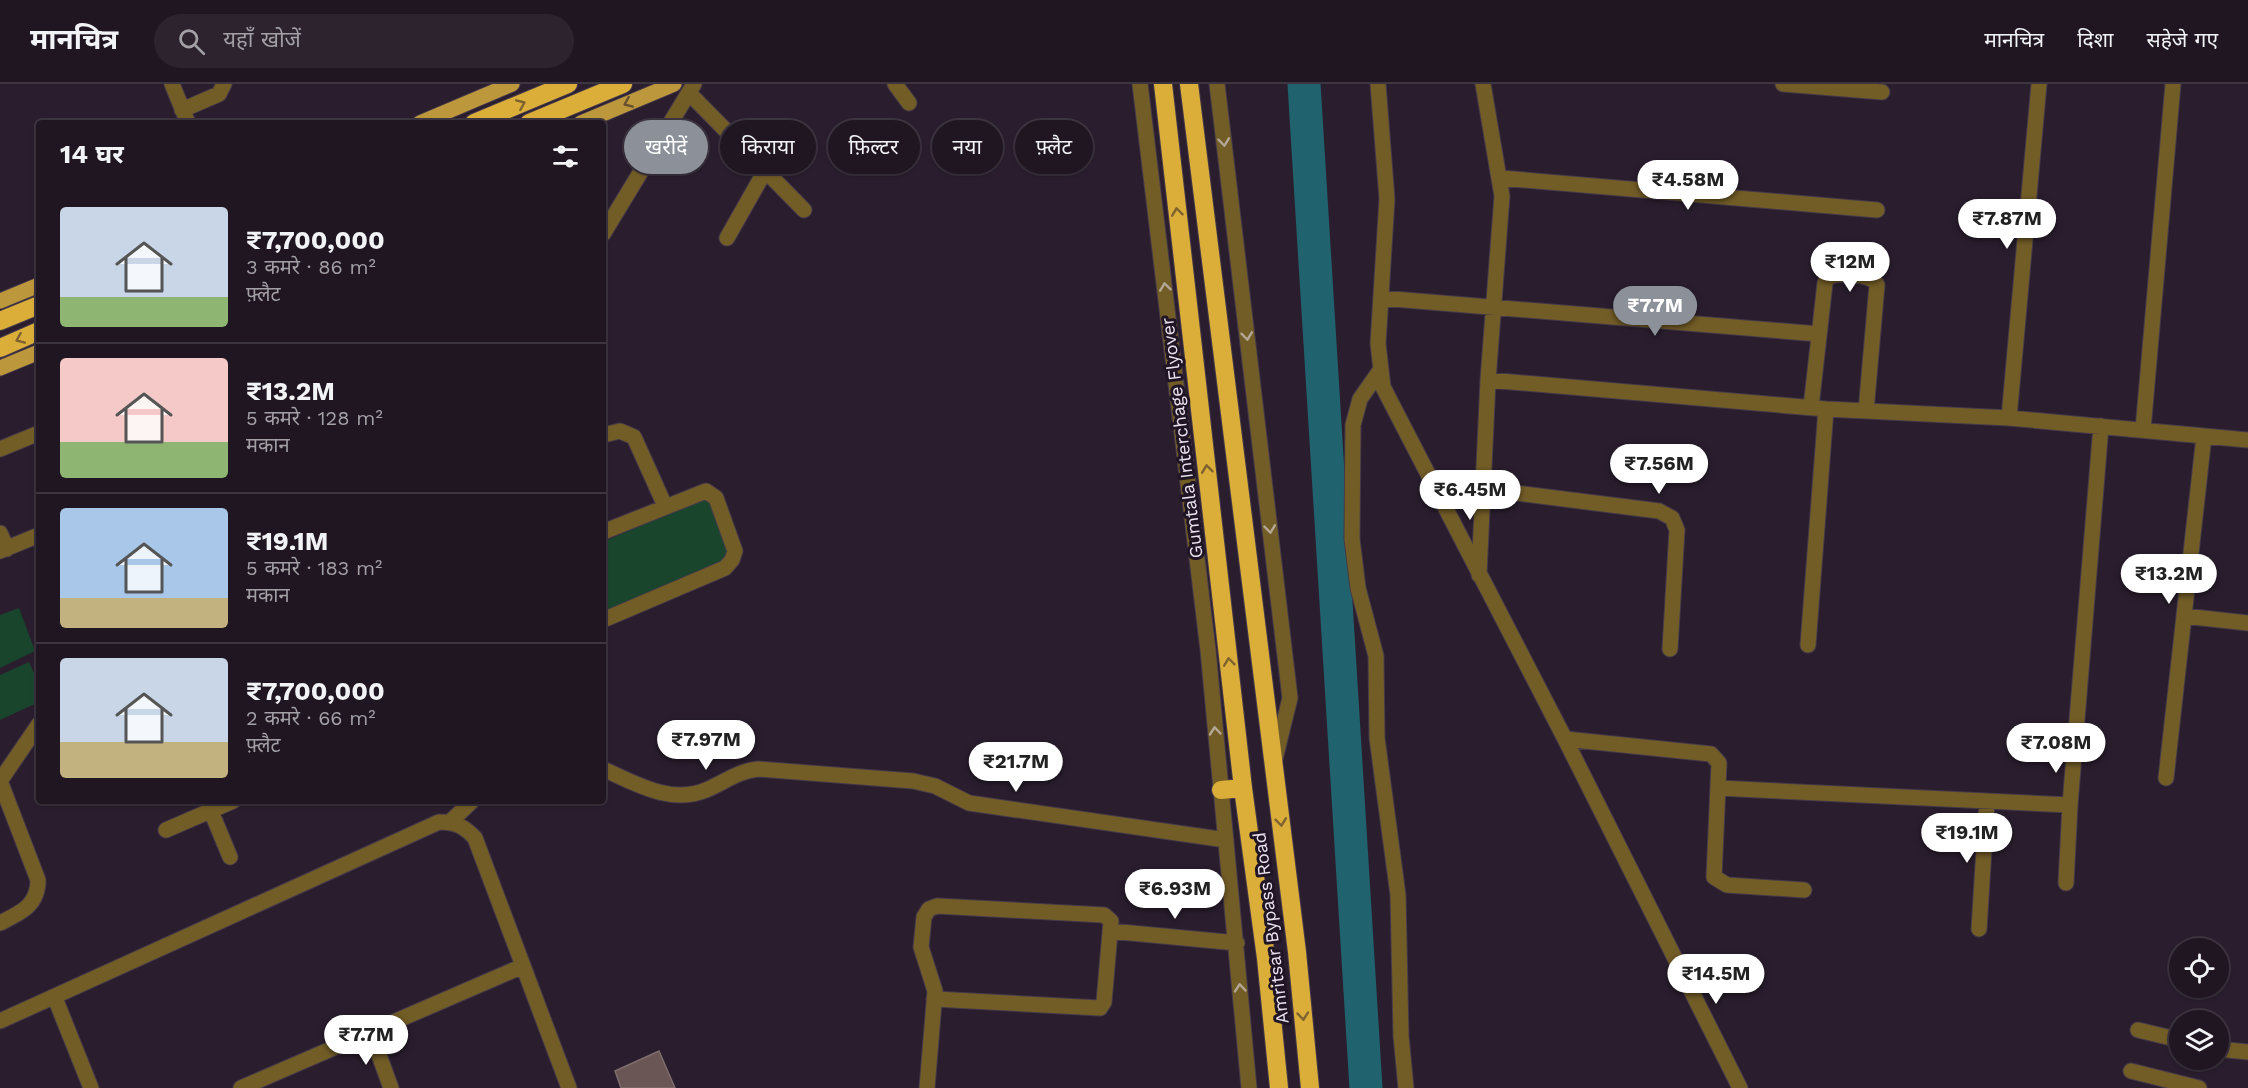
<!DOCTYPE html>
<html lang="hi">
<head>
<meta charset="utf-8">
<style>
	:root { --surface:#201622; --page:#2d232f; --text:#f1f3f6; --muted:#a29fa5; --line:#3d3540; --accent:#8c9099 }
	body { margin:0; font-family:"Work Sans","Noto Sans Devanagari",sans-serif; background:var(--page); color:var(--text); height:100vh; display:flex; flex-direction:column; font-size:22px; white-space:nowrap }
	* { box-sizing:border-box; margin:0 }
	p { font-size:20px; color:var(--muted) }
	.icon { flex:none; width:33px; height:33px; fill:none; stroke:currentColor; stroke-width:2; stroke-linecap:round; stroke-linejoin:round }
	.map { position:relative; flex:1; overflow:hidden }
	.drawer { position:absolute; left:36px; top:36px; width:570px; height:684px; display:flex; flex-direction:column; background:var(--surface); border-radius:6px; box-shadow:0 2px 4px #0004,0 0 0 2px var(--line) }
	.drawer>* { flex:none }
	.hud { position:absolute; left:624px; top:36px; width:570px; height:54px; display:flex; gap:12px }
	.tools { position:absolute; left:2169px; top:854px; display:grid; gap:12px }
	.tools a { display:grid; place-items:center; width:60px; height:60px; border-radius:50%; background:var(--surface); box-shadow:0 2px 4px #0004,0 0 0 2px var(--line); font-size:30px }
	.price { position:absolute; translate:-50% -51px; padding:0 14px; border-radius:21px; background:#fff; color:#222; font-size:20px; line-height:39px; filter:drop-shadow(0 2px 3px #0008) }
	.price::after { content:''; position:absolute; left:50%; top:36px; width:18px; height:14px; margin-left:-9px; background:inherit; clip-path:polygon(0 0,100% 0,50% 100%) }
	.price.selected { background:var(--accent); color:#fff }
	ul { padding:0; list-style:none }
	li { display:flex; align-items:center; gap:18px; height:150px; padding:0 24px }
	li+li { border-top:2px solid var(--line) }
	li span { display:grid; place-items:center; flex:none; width:168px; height:120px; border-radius:6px; color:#555 }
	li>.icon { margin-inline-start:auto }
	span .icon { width:72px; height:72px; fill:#fffc; stroke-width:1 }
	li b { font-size:26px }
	h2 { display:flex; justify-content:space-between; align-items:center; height:72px; padding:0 24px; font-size:26px }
	.chip { padding:0 21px; border-radius:27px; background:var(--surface); box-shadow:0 2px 4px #0004,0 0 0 2px var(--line); font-size:21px; line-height:54px }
	.chip.selected { background:var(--accent); color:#fff }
	header { display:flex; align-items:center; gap:36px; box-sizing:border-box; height:84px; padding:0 30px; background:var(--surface); border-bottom:2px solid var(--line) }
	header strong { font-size:28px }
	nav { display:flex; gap:33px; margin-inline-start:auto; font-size:21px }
	.search { width:420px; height:54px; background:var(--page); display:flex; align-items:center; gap:15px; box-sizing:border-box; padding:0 21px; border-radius:33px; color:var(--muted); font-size:22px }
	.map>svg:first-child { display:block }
	.green { fill:#19452d }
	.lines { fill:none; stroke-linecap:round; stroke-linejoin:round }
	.river { stroke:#20636e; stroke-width:33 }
	.building { fill:#6b5656; stroke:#7f6c6e; stroke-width:1.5 }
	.minor-casing { stroke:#453a49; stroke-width:17 }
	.major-casing { stroke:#453a49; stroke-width:17 }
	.highway-casing { stroke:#453a49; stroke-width:20 }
	.minor { stroke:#735d27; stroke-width:15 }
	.major { stroke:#bd973b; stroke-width:15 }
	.highway { stroke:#dbae3a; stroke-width:18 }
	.oneway { stroke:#67502e }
	.oneway2 { stroke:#7e622f }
	.oneway3 { stroke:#b5a795 }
	.labels { text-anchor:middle; stroke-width:6; stroke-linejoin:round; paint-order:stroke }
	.street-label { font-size:18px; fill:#ebe4ef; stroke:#201524 }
</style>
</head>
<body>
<header>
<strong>मानचित्र</strong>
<div class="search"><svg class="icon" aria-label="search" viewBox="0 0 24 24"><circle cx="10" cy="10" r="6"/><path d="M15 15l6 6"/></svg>यहाँ खोजें</div>
<nav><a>मानचित्र</a><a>दिशा</a><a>सहेजे गए</a></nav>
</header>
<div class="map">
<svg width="2248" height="1004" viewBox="0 0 2248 1004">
	<rect width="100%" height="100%" fill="#2a1e2e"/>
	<path class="green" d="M713 410 734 475 603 532V458Z
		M19 524 35 567 0 584V531Z
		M29 578 39 600V618L0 636V591Z"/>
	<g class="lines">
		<path class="river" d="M1304 0 1366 1004"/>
	</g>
	<path class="building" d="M659 967 675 1004H621L615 987Z"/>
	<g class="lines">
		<g class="minor-casing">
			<path id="minor" d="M172 0 188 39
				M895 0 909 19
				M1140 0 1208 566 1249 1004
				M1217 0 1290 614 1275 675
				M1378 0 1387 115 1378 260 1383 303 1565 655 1740 1004
				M1783 0 1882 8
				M689 9 804 126
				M182 26 219 10 224 0
				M1501 94 1877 126
				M603 150 694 0
				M727 154 765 87
				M1381 214 1819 250
				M1379 288 1360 315 1353 341 1352 455 1358 504 1376 572 1377 654 1398 811 1401 952 1406 1004
				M1488 296 1826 325 2009 334 2248 356
				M1811 323 1825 199 1828 193C1839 189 1872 189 1877 201L1866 327
				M2009 334 2039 0
				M2143 346 2173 0
				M603 351 620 347 634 353 665 422
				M0 365 39 349
				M1484 405 1659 427 1672 434 1677 446 1670 565
				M603 448 706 407 716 414 735 467 732 476 725 484 603 536
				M0 449 7 465
				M0 467 39 451
				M1479 491 1488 296 1502 112 1483 0
				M2184 532 2248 539
				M1808 561 1826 325
				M1565 655 1711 670 1719 679 1714 793 1727 801 1804 806
				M603 685C635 699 670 721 706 706 725 698 738 687 758 685L913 697 935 702 969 719 1226 756
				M2166 694 2204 352
				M1718 704 2070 721 2101 342
				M211 727 230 773
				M450 738 472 717
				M166 746 233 717
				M2066 799 2070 721
				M0 839C20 829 38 822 38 796L0 697 39 640
				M1979 845 1987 717
				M1110 847 1237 859
				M55 914 91 1004
				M0 937 439 738C455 738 464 742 475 754L569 1004
				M2138 946 2180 956
				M371 949 391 1004
				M2218 965 2248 968
				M2131 987 2199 1004
				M241 1004 523 882
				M927 1004 935 907 921 863 924 833 929 825 937 822 1104 831 1111 837 1104 918 1100 924 934 915"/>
		</g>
		<g class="major-casing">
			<path id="major" d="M420 39 512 0
				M581 39 674 0
				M0 217 39 201
				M0 284 39 268"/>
		</g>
		<g class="highway-casing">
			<path id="highway" d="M1163 0 1243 704 1266 874 1279 1004
				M1189 0 1297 868 1310 1004
				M474 39 568 0
				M529 39 623 0
				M0 237 39 221
				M0 264 39 247
				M1221 706 1243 704"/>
		</g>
		<use href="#minor" class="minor"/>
		<use href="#major" class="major"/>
		<use href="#highway" class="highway"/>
	</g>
	<defs><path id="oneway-chevron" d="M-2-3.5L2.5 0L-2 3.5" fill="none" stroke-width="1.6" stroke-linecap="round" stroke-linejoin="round" transform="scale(1.5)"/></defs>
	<use class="oneway" href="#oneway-chevron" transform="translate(628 19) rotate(157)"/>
	<g class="oneway2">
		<use href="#oneway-chevron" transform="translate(521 20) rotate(-23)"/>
		<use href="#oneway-chevron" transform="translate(1177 128) rotate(-97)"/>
		<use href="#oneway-chevron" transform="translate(20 255) rotate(157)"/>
		<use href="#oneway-chevron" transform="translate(1207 385) rotate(-97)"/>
		<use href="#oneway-chevron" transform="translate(1229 578) rotate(-97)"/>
		<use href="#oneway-chevron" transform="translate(1281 738) rotate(83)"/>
		<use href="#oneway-chevron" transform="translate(1303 932) rotate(85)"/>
	</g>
	<g class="oneway3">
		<use href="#oneway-chevron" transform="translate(1224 58) rotate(83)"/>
		<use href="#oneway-chevron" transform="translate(1165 203) rotate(-97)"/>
		<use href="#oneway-chevron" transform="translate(1247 252) rotate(83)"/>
		<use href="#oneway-chevron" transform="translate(1270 445) rotate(83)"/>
		<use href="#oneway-chevron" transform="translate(1215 647) rotate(-95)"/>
		<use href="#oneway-chevron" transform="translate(1240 904) rotate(-95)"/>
	</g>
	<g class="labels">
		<g class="street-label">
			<text transform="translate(1182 354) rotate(-97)" y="6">Gumtala Interchage Flyover</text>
			<text transform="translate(1271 844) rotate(-97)" y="6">Amritsar Bypass Road</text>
		</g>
	</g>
</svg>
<div class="tools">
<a><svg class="icon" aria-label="locate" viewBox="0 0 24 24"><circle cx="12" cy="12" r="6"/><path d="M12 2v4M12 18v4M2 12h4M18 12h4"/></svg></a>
<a><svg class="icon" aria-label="layers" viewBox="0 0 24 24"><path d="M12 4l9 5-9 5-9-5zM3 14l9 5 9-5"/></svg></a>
</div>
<b class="price" style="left:1688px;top:127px">₹4.58M</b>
<b class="price" style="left:2007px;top:166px">₹7.87M</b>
<b class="price" style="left:1850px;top:209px">₹12M</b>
<b class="price selected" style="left:1655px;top:253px">₹7.7M</b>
<b class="price" style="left:1659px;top:411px">₹7.56M</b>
<b class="price" style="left:1470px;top:437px">₹6.45M</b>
<b class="price" style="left:2169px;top:521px">₹13.2M</b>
<b class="price" style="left:706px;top:687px">₹7.97M</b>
<b class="price" style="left:2056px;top:690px">₹7.08M</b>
<b class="price" style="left:1016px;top:709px">₹21.7M</b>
<b class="price" style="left:1967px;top:780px">₹19.1M</b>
<b class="price" style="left:1175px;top:836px">₹6.93M</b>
<b class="price" style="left:1716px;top:921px">₹14.5M</b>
<b class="price" style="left:366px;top:982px">₹7.7M</b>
<div class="hud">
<a class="chip selected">खरीदें</a>
<a class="chip">किराया</a>
<a class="chip">फ़िल्टर</a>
<a class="chip">नया</a>
<a class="chip">फ़्लैट</a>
</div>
<section class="drawer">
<h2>14 घर<svg class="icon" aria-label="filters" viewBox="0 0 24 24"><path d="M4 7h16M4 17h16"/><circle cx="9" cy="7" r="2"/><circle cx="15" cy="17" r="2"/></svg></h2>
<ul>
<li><span style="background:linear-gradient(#c9d6e8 75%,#8fb573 0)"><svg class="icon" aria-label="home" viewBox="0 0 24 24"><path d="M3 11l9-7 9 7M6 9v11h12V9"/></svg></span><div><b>₹7,700,000</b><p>3 कमरे · 86 m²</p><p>फ़्लैट</p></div></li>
<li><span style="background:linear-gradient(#f6c9c9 70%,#8fb573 0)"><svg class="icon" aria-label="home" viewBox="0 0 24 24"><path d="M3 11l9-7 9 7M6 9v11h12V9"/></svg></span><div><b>₹13.2M</b><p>5 कमरे · 128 m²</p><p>मकान</p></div></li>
<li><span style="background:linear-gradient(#a9c7e8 75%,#c2b280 0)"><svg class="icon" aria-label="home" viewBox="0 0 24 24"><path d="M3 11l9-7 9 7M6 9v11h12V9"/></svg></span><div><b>₹19.1M</b><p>5 कमरे · 183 m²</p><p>मकान</p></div></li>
<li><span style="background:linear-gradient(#c9d6e8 70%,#c2b280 0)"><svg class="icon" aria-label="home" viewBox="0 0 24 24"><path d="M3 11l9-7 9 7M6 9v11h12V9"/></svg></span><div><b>₹7,700,000</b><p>2 कमरे · 66 m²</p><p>फ़्लैट</p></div></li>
</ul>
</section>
</div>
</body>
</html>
